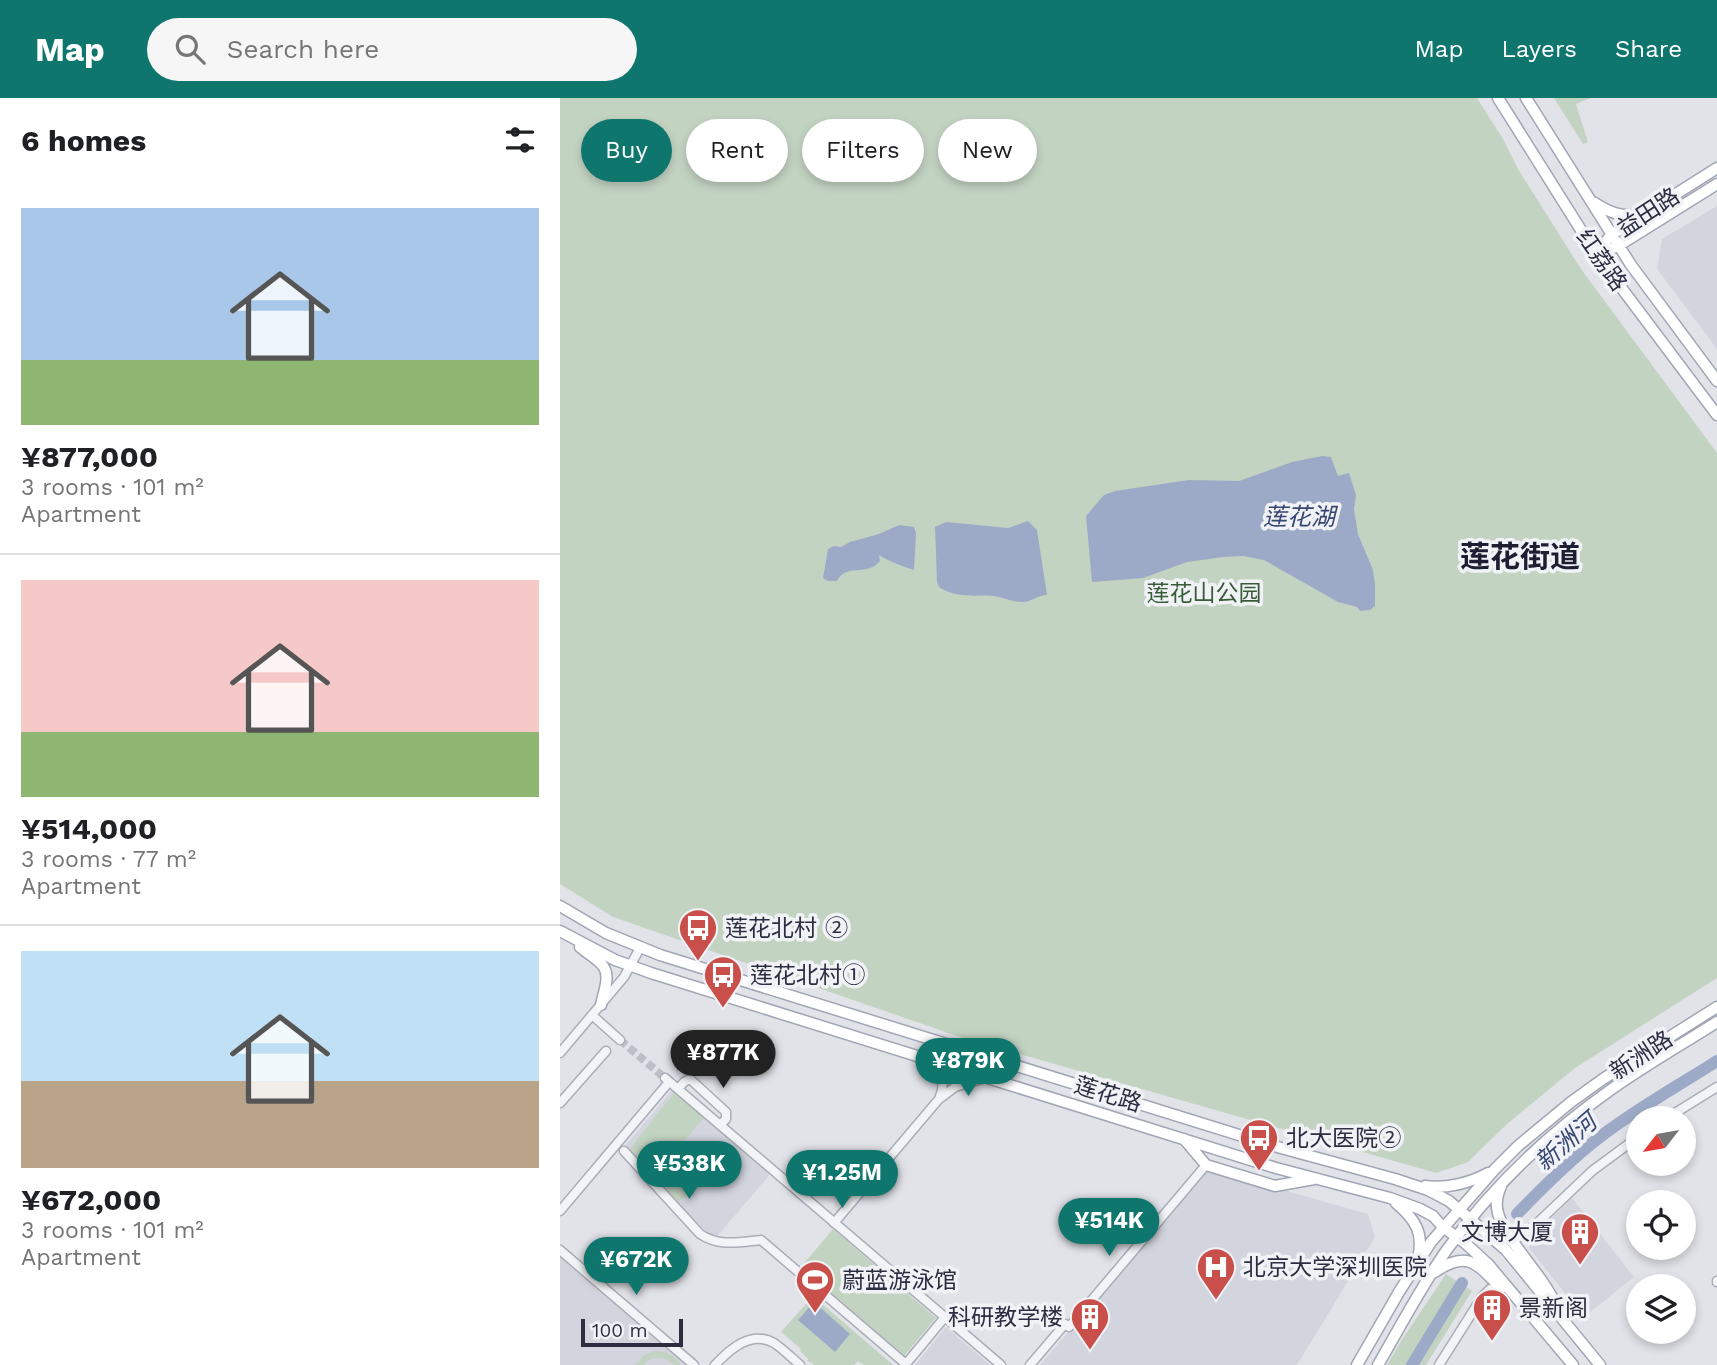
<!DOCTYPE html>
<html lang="en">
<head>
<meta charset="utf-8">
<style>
	:root { --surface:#fff; --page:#f6f6f6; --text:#202124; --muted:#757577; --line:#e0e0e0; --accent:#0f766e }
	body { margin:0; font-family:"Work Sans","Noto Sans SC",sans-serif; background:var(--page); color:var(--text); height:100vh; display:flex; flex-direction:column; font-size:26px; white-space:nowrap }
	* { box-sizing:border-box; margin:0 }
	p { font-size:23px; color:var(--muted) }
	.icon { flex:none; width:38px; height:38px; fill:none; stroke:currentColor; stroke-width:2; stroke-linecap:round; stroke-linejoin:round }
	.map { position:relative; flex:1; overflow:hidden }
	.sheet { display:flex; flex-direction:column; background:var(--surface); width:560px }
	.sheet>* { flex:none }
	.top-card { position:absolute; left:21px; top:21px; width:665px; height:63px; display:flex; gap:14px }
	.needle { width:46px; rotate:239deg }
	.controls { position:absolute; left:1066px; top:1008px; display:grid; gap:14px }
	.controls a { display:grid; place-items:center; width:70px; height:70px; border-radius:50%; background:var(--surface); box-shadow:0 4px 10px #0003; font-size:35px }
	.scale { position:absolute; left:21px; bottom:18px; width:102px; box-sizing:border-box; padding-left:7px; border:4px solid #2a2e40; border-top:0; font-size:19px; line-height:24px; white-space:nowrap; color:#2a2e40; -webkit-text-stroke:5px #f0f2f6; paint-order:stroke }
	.price { position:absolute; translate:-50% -60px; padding:0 16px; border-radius:24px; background:var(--accent); color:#fff; font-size:23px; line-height:46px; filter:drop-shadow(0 2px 4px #0008) }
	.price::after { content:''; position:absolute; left:50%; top:42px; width:21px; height:16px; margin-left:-10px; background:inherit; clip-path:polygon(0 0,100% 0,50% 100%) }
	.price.current { background:#222; color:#fff }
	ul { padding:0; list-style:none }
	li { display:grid; align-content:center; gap:14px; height:371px; padding:0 21px }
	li+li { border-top:2px solid var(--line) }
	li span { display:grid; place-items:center; height:217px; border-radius:0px; color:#555 }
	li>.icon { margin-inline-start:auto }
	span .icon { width:126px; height:126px; fill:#fffc; stroke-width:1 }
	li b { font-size:30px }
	h2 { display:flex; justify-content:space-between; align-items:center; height:84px; padding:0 21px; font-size:30px }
	.chip { padding:0 24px; border-radius:32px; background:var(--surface); box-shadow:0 4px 10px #0003; font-size:24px; line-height:63px }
	.chip.current { background:var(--accent); color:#fff }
	header { display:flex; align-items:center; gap:42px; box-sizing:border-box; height:98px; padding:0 35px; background:var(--accent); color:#fff }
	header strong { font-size:33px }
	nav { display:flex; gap:38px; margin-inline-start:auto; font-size:24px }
	.search { width:490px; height:63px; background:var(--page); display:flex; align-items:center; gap:18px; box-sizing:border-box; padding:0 24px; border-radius:38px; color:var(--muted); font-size:26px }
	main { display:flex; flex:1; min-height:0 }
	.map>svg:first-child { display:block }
	.built { fill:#d3d5de }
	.green { fill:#c3d3c2 }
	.water { fill:#9daac7 }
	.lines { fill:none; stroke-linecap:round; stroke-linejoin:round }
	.river { stroke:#9daac7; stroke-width:12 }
	.minor-tunnel { stroke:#bcbfc7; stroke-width:8; stroke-dasharray:8 4; stroke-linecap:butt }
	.minor-casing { stroke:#aaadb6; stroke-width:11 }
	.major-casing { stroke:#a1a5b4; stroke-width:13 }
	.minor { stroke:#f3f4f7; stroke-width:8 }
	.major { stroke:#fff; stroke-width:10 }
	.labels { text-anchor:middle; stroke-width:7; stroke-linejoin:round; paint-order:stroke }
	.street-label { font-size:23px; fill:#2a2e40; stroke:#f0f2f6 }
	.park-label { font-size:23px; fill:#385b38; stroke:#f0f2f6 }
	.poi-label { font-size:23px; fill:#2a2e40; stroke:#f0f2f6; text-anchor:start }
	.water-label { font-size:24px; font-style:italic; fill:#364572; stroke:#f0f2f6 }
	.district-label { font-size:30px; font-weight:bold; fill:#1c1f31; stroke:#f0f2f6 }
</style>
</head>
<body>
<header>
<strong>Map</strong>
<div class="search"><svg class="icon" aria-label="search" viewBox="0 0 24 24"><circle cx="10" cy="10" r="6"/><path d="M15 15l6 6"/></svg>Search here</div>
<nav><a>Map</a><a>Layers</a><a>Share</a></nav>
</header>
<main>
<section class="sheet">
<h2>6 homes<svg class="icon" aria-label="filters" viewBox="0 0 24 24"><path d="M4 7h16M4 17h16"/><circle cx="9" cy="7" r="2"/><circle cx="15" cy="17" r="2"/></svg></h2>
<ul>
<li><span style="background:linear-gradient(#a9c7e8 70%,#8fb573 0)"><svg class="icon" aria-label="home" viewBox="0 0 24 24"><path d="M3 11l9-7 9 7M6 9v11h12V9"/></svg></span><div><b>¥877,000</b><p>3 rooms · 101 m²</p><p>Apartment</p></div></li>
<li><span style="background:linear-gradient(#f6c9c9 70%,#8fb573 0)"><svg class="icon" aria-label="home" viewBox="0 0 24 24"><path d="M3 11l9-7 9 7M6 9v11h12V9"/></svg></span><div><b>¥514,000</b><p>3 rooms · 77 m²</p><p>Apartment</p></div></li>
<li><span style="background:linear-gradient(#bfe0f5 60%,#b9a48a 0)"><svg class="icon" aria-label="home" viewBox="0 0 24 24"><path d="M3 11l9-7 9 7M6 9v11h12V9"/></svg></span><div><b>¥672,000</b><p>3 rooms · 101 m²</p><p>Apartment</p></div></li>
</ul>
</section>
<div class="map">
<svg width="1157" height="1267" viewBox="0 0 1157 1267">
	<rect width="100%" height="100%" fill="#e1e3e9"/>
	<path class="built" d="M1157 108V251L1097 171 1102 141Z
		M114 990 211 1075 155 1141 124 1113 64 1049Z
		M649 1071 808 1116 815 1139 737 1267H480Z
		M1012 1100 1074 1179 1024 1219 969 1150 976 1135Z
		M0 1158 127 1267H0Z
		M386 1229 430 1267H355Z"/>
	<path class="green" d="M0 0H917L943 41 958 71 1021 171 1157 355V880L1015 970 947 1026 908 1064 876 1075 400 939 53 819 0 786Z
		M994 0H1031L1016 6 1028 44 1023 46Z
		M114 995 144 1020 107 1062 132 1090 119 1105 69 1052Z
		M273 1131 376 1220 344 1258 241 1169Z
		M886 1176 912 1193 866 1267H827L843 1240Z
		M253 1198 333 1267H304L298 1263 294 1267H254L251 1264H249L247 1263 248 1261 240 1253 241 1251 221 1234Z
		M95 1253C107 1253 115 1257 121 1267H114C105 1258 94 1257 85 1265L86 1267H75L84 1257Z"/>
	<path class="water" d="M762 358 771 359 778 378 789 375 796 397 794 411 798 436 813 472 815 487V508L810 512 800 513 797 509 778 504 704 462 683 458 663 459 627 464 583 480 532 484 526 418 544 397 555 393 629 382 679 383 732 364Z
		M468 423 477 432 487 497C477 497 471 505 461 504 452 504 443 499 434 498 415 497 395 500 379 489L377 484 375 429 386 424 448 430Z
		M339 427 354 429 356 435 354 472C344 469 328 463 319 457L320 463C317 466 314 469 310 470 298 474 284 469 277 483H268L263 480 268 451 274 448 281 449 290 444 319 436Z
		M254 1204 290 1236 275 1254 238 1222Z"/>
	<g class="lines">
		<path class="river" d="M957 1116C983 1089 1010 1062 1040 1039 1076 1011 1118 988 1157 963
			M852 1267 902 1185"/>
		<path class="minor-tunnel" d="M60 942 105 980"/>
		<g class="minor-casing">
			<path id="minor" d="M32 917 60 942
				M0 955 64 879 80 850
				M371 962C378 975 387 984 380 998
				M105 980 441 1267
				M118 991 124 984 130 981 166 1014V1021L160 1027
				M0 1005 46 953
				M1107 1020 1157 989
				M64 1053 140 1136C159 1149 180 1144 201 1142L347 1267
				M0 1113 109 984
				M274 1125 379 1001 395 989 425 980
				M949 1137 958 1140 971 1131 1032 1073 1078 1039
				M0 1152 134 1267
				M1157 1183V1184
				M155 1267C170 1251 191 1232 214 1245 223 1251 232 1260 240 1267
				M345 1267 385 1219
				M470 1267 505 1226 509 1229 646 1067
				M879 1267 922 1199 930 1191 940 1189"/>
		</g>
		<g class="major-casing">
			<path id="major" d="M938 0 1036 156 1157 317
				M966 0 1071 167 1157 283
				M1033 104C1049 114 1061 120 1081 116
				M1036 156 1051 137 1157 70
				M1036 156 1058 148 1157 86
				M0 808 46 835 100 857 721 1050 835 1081 868 1092 889 1103 946 1152 1040 1267
				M0 833 55 862 91 875 716 1070 830 1100 860 1111 873 1118 883 1129 905 1145 928 1166 1013 1267
				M20 849C27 855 38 861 43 868 51 878 43 896 41 907
				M624 1041 646 1067 715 1088 754 1081
				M865 1088C886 1091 910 1085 928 1075
				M941 1088C938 1095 936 1102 937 1110 940 1137 981 1174 994 1203
				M836 1105C856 1122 864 1135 858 1161
				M875 1174C909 1150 918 1168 941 1190
				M797 1267 839 1194 871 1144 935 1071 958 1048 1011 1004 1043 981 1157 909
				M818 1267C840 1229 861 1189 886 1153 931 1090 987 1037 1049 993 1084 968 1121 947 1157 924"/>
		</g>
		<use href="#minor" class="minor"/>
		<use href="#major" class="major"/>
	</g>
	<defs>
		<g id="bus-pin" transform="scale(2.0125)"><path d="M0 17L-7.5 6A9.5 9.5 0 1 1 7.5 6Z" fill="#c94f4b" stroke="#f0f2f6"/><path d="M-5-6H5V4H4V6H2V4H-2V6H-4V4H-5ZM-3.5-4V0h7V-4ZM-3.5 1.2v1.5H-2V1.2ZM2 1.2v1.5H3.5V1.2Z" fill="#fff"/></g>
		<g id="building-pin" transform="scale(2.0125)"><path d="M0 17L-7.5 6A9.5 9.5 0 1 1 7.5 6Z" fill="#c94f4b" stroke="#f0f2f6"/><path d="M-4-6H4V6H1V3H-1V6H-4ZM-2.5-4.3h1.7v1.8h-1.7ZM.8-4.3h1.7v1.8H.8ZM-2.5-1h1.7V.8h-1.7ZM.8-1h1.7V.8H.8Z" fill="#fff"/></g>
		<g id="hospital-pin" transform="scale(2.0125)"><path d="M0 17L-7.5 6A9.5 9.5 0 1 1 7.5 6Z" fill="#c94f4b" stroke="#f0f2f6"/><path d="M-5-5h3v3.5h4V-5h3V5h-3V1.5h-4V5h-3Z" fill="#fff"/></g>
		<g id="stadium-pin" transform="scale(2.0125)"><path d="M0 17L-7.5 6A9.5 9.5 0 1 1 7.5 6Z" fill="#c94f4b" stroke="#f0f2f6"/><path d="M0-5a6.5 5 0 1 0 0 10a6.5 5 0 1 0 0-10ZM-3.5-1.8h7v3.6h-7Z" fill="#fff"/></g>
	</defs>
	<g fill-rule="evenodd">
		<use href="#bus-pin" x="138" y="830"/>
		<use href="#bus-pin" x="163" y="877"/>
		<use href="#bus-pin" x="699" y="1040"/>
		<use href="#building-pin" x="1020" y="1134"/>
		<use href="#hospital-pin" x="656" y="1169"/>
		<use href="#stadium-pin" x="255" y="1182"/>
		<use href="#building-pin" x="932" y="1210"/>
		<use href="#building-pin" x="530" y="1219"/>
	</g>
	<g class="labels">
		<g class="street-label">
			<text transform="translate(1088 114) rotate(-33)" y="8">益田路</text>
			<text transform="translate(1042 162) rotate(55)" y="8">红荔路</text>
			<text transform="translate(1081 957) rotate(-33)" y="8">新洲路</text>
			<text transform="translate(548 996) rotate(17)" y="8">莲花路</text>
		</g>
		<g class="park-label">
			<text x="644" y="503">莲花山公园</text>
		</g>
		<g class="poi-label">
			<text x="165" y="838">莲花北村 ②</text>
			<text x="190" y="885">莲花北村①</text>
			<text x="726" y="1048">北大医院②</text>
			<text x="993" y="1142" text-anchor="end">文博大厦</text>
			<text x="683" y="1177">北京大学深圳医院</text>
			<text x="282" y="1190">蔚蓝游泳馆</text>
			<text x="959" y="1218">景新阁</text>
			<text x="503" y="1227" text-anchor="end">科研教学楼</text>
		</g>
		<g class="water-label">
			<text x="739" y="427">莲花湖</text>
			<text transform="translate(1006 1044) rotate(-41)" y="8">新洲河</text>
		</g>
		<g class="district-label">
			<text x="960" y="469">莲花街道</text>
		</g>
	</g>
</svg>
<div class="controls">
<a><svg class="needle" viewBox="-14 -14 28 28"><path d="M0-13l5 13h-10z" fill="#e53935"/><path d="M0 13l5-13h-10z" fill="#757577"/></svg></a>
<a><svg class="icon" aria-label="locate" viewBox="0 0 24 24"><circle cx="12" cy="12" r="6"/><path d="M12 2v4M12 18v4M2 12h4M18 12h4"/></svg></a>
<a><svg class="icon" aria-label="layers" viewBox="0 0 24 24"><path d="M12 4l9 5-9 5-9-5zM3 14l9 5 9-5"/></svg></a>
</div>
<div class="scale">100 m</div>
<b class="price current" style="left:163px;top:992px">¥877K</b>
<b class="price" style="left:408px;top:1000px">¥879K</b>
<b class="price" style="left:129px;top:1103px">¥538K</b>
<b class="price" style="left:282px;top:1112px">¥1.25M</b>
<b class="price" style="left:549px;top:1160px">¥514K</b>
<b class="price" style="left:76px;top:1199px">¥672K</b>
<div class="top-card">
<a class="chip current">Buy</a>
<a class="chip">Rent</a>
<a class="chip">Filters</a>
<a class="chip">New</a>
</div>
</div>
</main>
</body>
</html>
